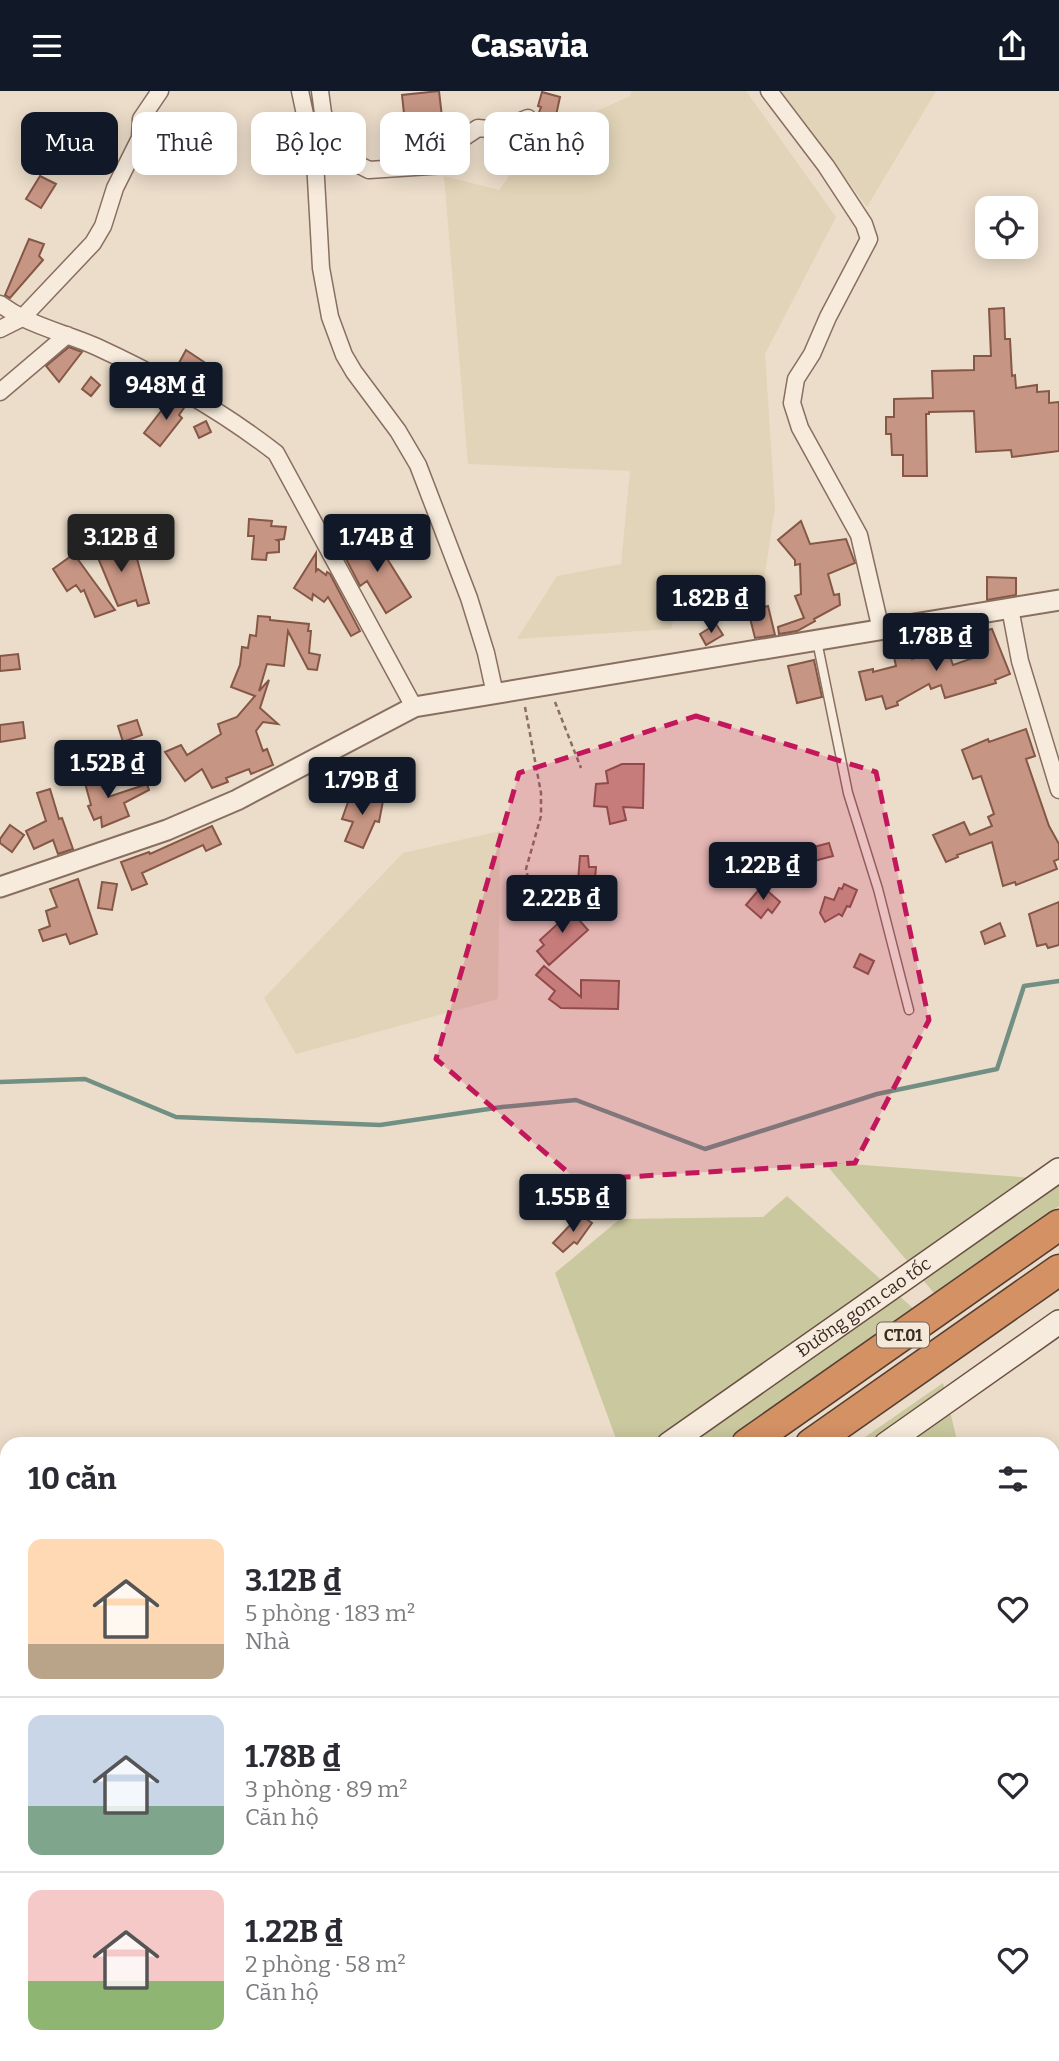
<!DOCTYPE html>
<html lang="vi">
<head>
<meta charset="utf-8">
<style>
	:root { --surface:#fff; --page:#f2f2f3; --text:#2b2b33; --muted:#7c7c81; --line:#e1e1e2; --accent:#111827 }
	body { margin:0; font-family:Bitter,serif; background:var(--page); color:var(--text); height:100vh; display:flex; flex-direction:column; font-size:26px; white-space:nowrap }
	* { box-sizing:border-box; margin:0 }
	p { font-size:23px; color:var(--muted) }
	.icon { flex:none; width:38px; height:38px; fill:none; stroke:currentColor; stroke-width:2; stroke-linecap:round; stroke-linejoin:round }
	.map { position:relative; flex:1; overflow:hidden }
	.sheet { position:absolute; left:0px; top:1346px; width:1060px; height:625px; display:flex; flex-direction:column; background:var(--surface); border-radius:21px 21px 0 0; box-shadow:0 4px 18px #0003 }
	.sheet>* { flex:none }
	.top-card { position:absolute; left:21px; top:21px; width:700px; height:63px; display:flex; gap:14px }
	.tools { position:absolute; left:975px; top:105px; display:grid; gap:14px }
	.tools a { display:grid; place-items:center; width:63px; height:63px; border-radius:14px; background:var(--surface); box-shadow:0 4px 18px #0003; font-size:35px }
	.price { position:absolute; translate:-50% -60px; padding:0 16px; border-radius:7px; background:var(--accent); color:#fff; font-size:23px; line-height:46px; filter:drop-shadow(0 2px 4px #0008) }
	.price::after { content:''; position:absolute; left:50%; top:42px; width:21px; height:16px; margin-left:-10px; background:inherit; clip-path:polygon(0 0,100% 0,50% 100%) }
	.price.current { background:#222; color:#fff }
	ul { padding:0; list-style:none }
	li { display:flex; align-items:center; gap:21px; height:175px; padding:0 28px }
	li+li { border-top:2px solid var(--line) }
	li span { display:grid; place-items:center; flex:none; width:196px; height:140px; border-radius:14px; color:#555 }
	li>.icon { margin-inline-start:auto }
	span .icon { width:84px; height:84px; fill:#fffc; stroke-width:1 }
	li b { font-size:30px }
	h2 { display:flex; justify-content:space-between; align-items:center; height:84px; padding:0 28px; font-size:30px }
	.chip { padding:0 24px; border-radius:14px; background:var(--surface); box-shadow:0 4px 18px #0003; font-size:24px; line-height:63px }
	.chip.current { background:var(--accent); color:#fff }
	header { display:flex; justify-content:space-between; align-items:center; height:91px; padding:0 28px; background:var(--accent); color:#fff; font-size:32px; font-weight:800 }
	.map>svg:first-child { display:block }
	.farmland { fill:#e1d4b8 }
	.green { fill:#cac89e }
	.lines { fill:none; stroke-linecap:round; stroke-linejoin:round }
	.stream { stroke:#718f83; stroke-width:4.5 }
	.building { fill:#c79583; stroke:#855747; stroke-width:2 }
	.service-casing { stroke:#886f60; stroke-width:11 }
	.minor-casing { stroke:#886f60; stroke-width:19 }
	.tertiary-casing { stroke:#886f60; stroke-width:23 }
	.secondary-casing { stroke:#6a5043; stroke-width:26 }
	.motorway-casing { stroke:#563e33; stroke-width:33 }
	.path { stroke:#886f60; stroke-width:2.5; stroke-dasharray:5 3.5; stroke-linecap:butt }
	.service { stroke:#f7ebdd; stroke-width:8 }
	.minor { stroke:#f7ebdd; stroke-width:16 }
	.tertiary { stroke:#f7ebdd; stroke-width:19 }
	.secondary { stroke:#f7ebdd; stroke-width:23 }
	.motorway { stroke:#d49163; stroke-width:30 }
	.marked { fill:#c2185b; fill-opacity:0.2; stroke:#c2185b; stroke-width:5; stroke-dasharray:14 9; stroke-linejoin:round }
	.labels { text-anchor:middle; stroke-width:6; stroke-linejoin:round; paint-order:stroke }
	.shield { fill:#f4e8d9; stroke:#716359; stroke-width:2 }
	.shield-label { font-size:16px; font-weight:bold; fill:#392a22 }
	.street-label { font-size:18px; fill:#392a22; stroke:#f4e8d9 }
</style>
</head>
<body>
<header><svg class="icon" aria-label="menu" viewBox="0 0 24 24"><path d="M4 6h16M4 12h16M4 18h16"/></svg>Casavia<svg class="icon" aria-label="share" viewBox="0 0 24 24"><path d="M12 15V3M7 8l5-5 5 5M5 13v7h14v-7"/></svg></header>
<div class="map">
<svg width="1059" height="1970" viewBox="0 0 1059 1970">
	<rect width="100%" height="100%" fill="#ecddca"/>
	<path class="farmland" d="M631 0H746L836 126 765 263 775 416 763 496 680 504 671 538 517 548 557 485 621 473 630 380 468 373 444 85 499 99 520 70 584 26 630 5Z
		M781 0H936L867 116Z
		M500 740 498 908 296 963 264 907 403 762Z"/>
	<path class="green" d="M824 1071 1059 1089V1115L939 1208Z
		M787 1105 924 1227 737 1353H618L555 1182 620 1128 763 1126Z
		M943 1292 958 1353H855Z
		M1054 1764 1059 1798V1970H131L134 1964H1054Z"/>
	<g class="lines">
		<path class="stream" d="M0 991 85 988 176 1026 380 1034 502 1016 576 1009 705 1058 877 1003 997 978 1024 895 1059 890"/>
	</g>
	<path class="building" d="M439 0 442 26 436 27 439 47 407 51 402 4Z
		M542 1 560 6 555 29 538 24 541 16 538 15Z
		M40 85 56 93 41 117 26 108Z
		M29 148 44 153 39 165 43 169 10 207 5 204Z
		M1004 217 1005 248H1010L1012 285 1015 284 1016 297 1037 294V301L1049 300V312L1059 311V360L1012 366 1011 359 976 361 974 320 929 321V323H926L927 385H903V364H892L891 343H886V326H894V308L933 307 932 280 974 279V265H991L989 218Z
		M69 256 82 261 59 291 46 275Z
		M186 259 207 273 197 288 187 277 177 285 173 283Z
		M91 286 100 294 91 305 82 298Z
		M172 306 186 314 179 324 182 327 160 355 144 342Z
		M206 330 211 341 199 347 194 336Z
		M249 428 272 430 271 435 286 436 284 448 277 449 279 450V461L267 462 266 469 252 468 254 445H248Z
		M801 430 810 453 846 448 855 472 828 483 834 504 839 503 840 514 814 528 815 530 797 540 779 543 778 536 804 527 795 505 801 503 800 473 795 474V469L778 449Z
		M107 443 118 469 136 464 149 512 138 515 136 509 118 515 91 450Z
		M368 447 377 460 381 458 411 506 386 522 367 490 360 495 343 462Z
		M316 462V480L318 478 326 484 327 481 330 483 360 540 351 545 328 506 324 511 313 503 312 509 294 497Z
		M74 463 95 492 115 519 95 526 84 499 81 501 76 494 67 500 53 478Z
		M987 486 1016 487V504L987 509Z
		M768 515 775 544 755 547 749 523 757 521 756 518Z
		M258 525 270 526V529L309 533 308 540H311L309 562 320 564 317 579 308 578 288 540 284 575 267 573 259 600 269 589 260 617 278 633 263 631 256 640 263 660 267 658 273 674 251 683 249 678 226 687 228 691 212 697 202 678 185 690 165 661 181 654 187 664 221 643 218 633 237 626 255 605 231 596 240 574 242 556 248 557 250 544 256 545Z
		M716 533 723 544 706 554 700 543Z
		M992 538 1010 583 995 589 996 592 945 607 941 594 931 598 929 593 897 611 898 614 886 618 882 605 866 609 859 581 873 578V581L896 575 894 566 910 561 912 568 947 557 953 574 979 565 977 560 985 556 980 541Z
		M18 563 20 578 0 580V565Z
		M814 569 822 606 797 612 788 575Z
		M137 629 142 644 123 651 118 635Z
		M23 631 25 647 0 651V634Z
		M1026 638 1035 665 1026 668 1049 735 1059 753V768L1054 770 1057 778 1016 794 1015 791 1003 795 992 751 957 764 958 766 946 771 933 744 964 731 970 744 992 735 988 726 994 723 981 685 973 688 962 659 988 648 989 651Z
		M622 673H644L643 717 623 716 626 729 610 733 607 716 594 715 596 693 608 692 606 680Z
		M101 680 108 706 147 693 149 699 124 712 129 725 102 736 101 726 94 729 88 715 91 714 83 685Z
		M382 689 403 690 402 702 381 701Z
		M50 698 59 728 62 727 73 758 58 763 53 749 34 758 26 740 46 730 37 702Z
		M352 700 383 710 379 731 375 730 363 757 345 750 353 731 342 728Z
		M10 734 24 744 12 761 0 752V748Z
		M212 735 221 753 206 760 203 754 142 782 147 793 132 799 121 771 149 761 150 763Z
		M829 752 833 765 814 770 810 757Z
		M580 765H588L589 776H596L595 788 589 787 590 802 577 803Z
		M78 788 97 843 70 853 66 843 43 850 39 839 50 835 46 820 57 816 50 798Z
		M102 791 117 793 112 819 98 817Z
		M844 793 857 799 850 816 847 815 842 825 839 823 825 831 820 822 825 806 834 809 839 797 842 798Z
		M762 795 780 811 772 822 768 818 761 827 746 814Z
		M1059 811V854L1048 857 1046 853 1037 855 1029 823Z
		M564 812 588 839 549 874 537 860 544 854 540 849 562 829 555 820Z
		M1000 832 1005 845 985 853 981 841Z
		M860 863 874 870 868 883 854 876Z
		M544 875 581 906V889L619 890 618 918 561 917 549 908 555 900 536 884Z
		M582 1125 592 1132 577 1153 574 1151 563 1161 553 1152 574 1130 577 1132Z"/>
	<g class="lines">
		<g class="service-casing">
			<path id="service" d="M817 550 848 702 878 798 909 919"/>
		</g>
		<g class="minor-casing">
			<path id="minor" d="M300 0 315 70 321 177 330 226 344 264 354 281 398 340 418 374 469 507 486 562 495 603
				M320 0 323 22 331 46 351 70 369 79 445 74 460 49 478 37 499 39 528 27
				M769 0 826 75 864 133 869 148 828 226 812 263 796 288 792 312 800 337 859 444 881 539
				M0 213C7 218 15 223 23 227 47 239 73 245 97 256 160 285 222 320 276 362L414 616
				M0 238 22 227 93 152 103 135 115 97 140 47 141 28 160 0
				M0 301 67 244
				M1010 517 1020 570 1059 699"/>
		</g>
		<g class="tertiary-casing">
			<path id="tertiary" d="M0 796 167 739 237 709 414 616 1059 509"/>
		</g>
		<g class="secondary-casing">
			<g id="secondary">
				<path id="s1" d="M669 1353 1059 1079"/>
				<path d="M886 1353 1059 1231"/>
				<path d="M0 1589H7"/>
				<path d="M0 1713 7 1712"/>
			</g>
		</g>
		<g class="motorway-casing">
			<path id="motorway" d="M747 1353 1059 1134
				M811 1353 1059 1179
				M0 1633 7 1632
				M0 1669H7"/>
		</g>
		<path class="path" d="M555 611 581 677
			M525 616 541 702V725L526 778 528 787 550 813"/>
		<use href="#service" class="service"/>
		<use href="#minor" class="minor"/>
		<use href="#tertiary" class="tertiary"/>
		<use href="#secondary" class="secondary"/>
		<use href="#motorway" class="motorway"/>
	</g>
	<path class="marked" d="M696 625 876 681 929 929 855 1072 577 1089 436 968 519 682Z"/>
	<g class="labels">
		<rect class="shield" x="877" y="1231.5" width="52" height="25" rx="5"/>
		<g class="shield-label">
			<text x="903" y="1250">CT.01</text>
		</g>
		<g class="street-label">
			<text dy="6" stroke="none"><textPath href="#s1" startOffset="238">Đường gom cao tốc</textPath></text>
		</g>
	</g>
</svg>
<div class="tools">
<a><svg class="icon" aria-label="locate" viewBox="0 0 24 24"><circle cx="12" cy="12" r="6"/><path d="M12 2v4M12 18v4M2 12h4M18 12h4"/></svg></a>
</div>
<b class="price" style="left:166px;top:331px">948M ₫</b>
<b class="price current" style="left:121px;top:483px">3.12B ₫</b>
<b class="price" style="left:377px;top:483px">1.74B ₫</b>
<b class="price" style="left:711px;top:544px">1.82B ₫</b>
<b class="price" style="left:936px;top:582px">1.78B ₫</b>
<b class="price" style="left:108px;top:709px">1.52B ₫</b>
<b class="price" style="left:362px;top:726px">1.79B ₫</b>
<b class="price" style="left:763px;top:811px">1.22B ₫</b>
<b class="price" style="left:562px;top:844px">2.22B ₫</b>
<b class="price" style="left:573px;top:1143px">1.55B ₫</b>
<div class="top-card">
<a class="chip current">Mua</a>
<a class="chip">Thuê</a>
<a class="chip">Bộ lọc</a>
<a class="chip">Mới</a>
<a class="chip">Căn hộ</a>
</div>
<section class="sheet">
<h2>10 căn<svg class="icon" aria-label="filters" viewBox="0 0 24 24"><path d="M4 7h16M4 17h16"/><circle cx="9" cy="7" r="2"/><circle cx="15" cy="17" r="2"/></svg></h2>
<ul>
<li><span style="background:linear-gradient(#ffd9b3 75%,#b9a48a 0)"><svg class="icon" aria-label="home" viewBox="0 0 24 24"><path d="M3 11l9-7 9 7M6 9v11h12V9"/></svg></span><div><b>3.12B ₫</b><p>5 phòng · 183 m²</p><p>Nhà</p></div><svg class="icon" aria-label="heart" viewBox="0 0 24 24"><path d="M12 20l-8-8c-3-5 5-10 8-4 3-6 11-1 8 4z"/></svg></li>
<li><span style="background:linear-gradient(#c9d6e8 65%,#7fa58c 0)"><svg class="icon" aria-label="home" viewBox="0 0 24 24"><path d="M3 11l9-7 9 7M6 9v11h12V9"/></svg></span><div><b>1.78B ₫</b><p>3 phòng · 89 m²</p><p>Căn hộ</p></div><svg class="icon" aria-label="heart" viewBox="0 0 24 24"><path d="M12 20l-8-8c-3-5 5-10 8-4 3-6 11-1 8 4z"/></svg></li>
<li><span style="background:linear-gradient(#f6c9c9 65%,#8fb573 0)"><svg class="icon" aria-label="home" viewBox="0 0 24 24"><path d="M3 11l9-7 9 7M6 9v11h12V9"/></svg></span><div><b>1.22B ₫</b><p>2 phòng · 58 m²</p><p>Căn hộ</p></div><svg class="icon" aria-label="heart" viewBox="0 0 24 24"><path d="M12 20l-8-8c-3-5 5-10 8-4 3-6 11-1 8 4z"/></svg></li>
</ul>
</section>
</div>
</body>
</html>
